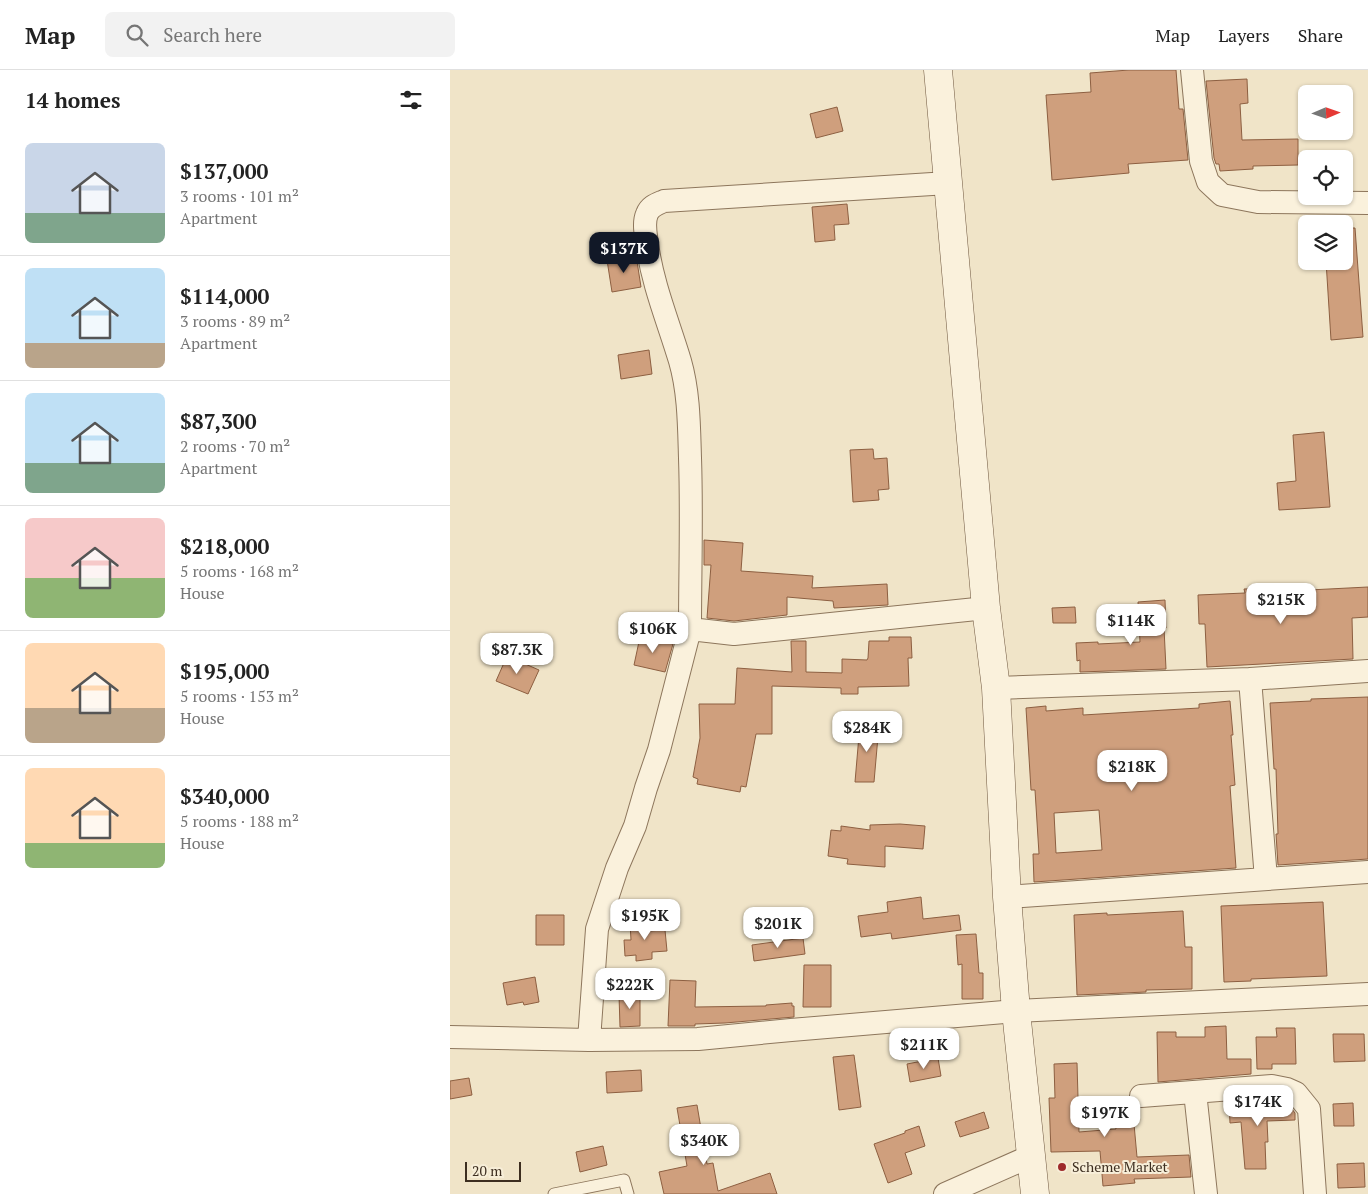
<!DOCTYPE html>
<html lang="en">
<head>
<meta charset="utf-8">
<style>
	:root { --surface:#fff; --page:#f2f2f2; --text:#222; --muted:#767676; --line:#e0e0e0; --accent:#111827 }
	body { margin:0; font-family:"PT Serif",serif; background:var(--page); color:var(--text); height:100vh; display:flex; flex-direction:column; font-size:19px; white-space:nowrap }
	* { box-sizing:border-box; margin:0 }
	p { font-size:16px; color:var(--muted) }
	.icon { flex:none; width:28px; height:28px; fill:none; stroke:currentColor; stroke-width:2; stroke-linecap:round; stroke-linejoin:round }
	.map { position:relative; flex:1; overflow:hidden }
	.side { display:flex; flex-direction:column; background:var(--surface); width:450px }
	.side>* { flex:none }
	.needle { width:32px; rotate:88deg }
	.controls { position:absolute; left:848px; top:15px; display:grid; gap:10px }
	.controls a { display:grid; place-items:center; width:55px; height:55px; border-radius:8px; background:var(--surface); box-shadow:0 1px 4px #0004; font-size:25px }
	.scale { position:absolute; left:15px; bottom:12px; width:56px; box-sizing:border-box; padding-left:5px; border:2px solid #3d2e20; border-top:0; font-size:14px; line-height:18px; white-space:nowrap; color:#3d2e20; -webkit-text-stroke:4px #f7eed8; paint-order:stroke }
	.price { position:absolute; translate:-50% -42px; padding:0 11px; border-radius:10px; background:#fff; color:#222; font-size:16px; line-height:32px; filter:drop-shadow(0 1px 2px #0008) }
	.price::after { content:''; position:absolute; left:50%; top:30px; width:15px; height:11px; margin-left:-8px; background:inherit; clip-path:polygon(0 0,100% 0,50% 100%) }
	.price.current { background:var(--accent); color:#fff }
	ul { padding:0; list-style:none }
	li { display:flex; align-items:center; gap:15px; height:125px; padding:0 25px }
	li+li { border-top:1px solid var(--line) }
	li span { display:grid; place-items:center; flex:none; width:140px; height:100px; border-radius:8px; color:#555 }
	li>.icon { margin-inline-start:auto }
	span .icon { width:60px; height:60px; fill:#fffc; stroke-width:1 }
	li b { font-size:21px }
	h2 { display:flex; justify-content:space-between; align-items:center; height:60px; padding:0 25px; font-size:21px }
	header { display:flex; align-items:center; gap:30px; box-sizing:border-box; height:70px; padding:0 25px; background:var(--surface); border-bottom:1px solid var(--line) }
	header strong { font-size:24px }
	nav { display:flex; gap:28px; margin-inline-start:auto; font-size:18px }
	.search { width:350px; height:45px; background:var(--page); display:flex; align-items:center; gap:12px; box-sizing:border-box; padding:0 18px; border-radius:8px; color:var(--muted); font-size:19px }
	main { display:flex; flex:1; min-height:0 }
	.map>svg:first-child { display:block }
	.building { fill:#cf9f7d; stroke:#8d5f41; fill-rule:evenodd }
	.lines { fill:none; stroke-linecap:round; stroke-linejoin:round }
	.service-casing { stroke:#8d765c; stroke-width:13 }
	.minor-casing { stroke:#8d765c; stroke-width:24 }
	.secondary-casing { stroke:#6f573f; stroke-width:29 }
	.service { stroke:#faf1dc; stroke-width:11 }
	.minor { stroke:#faf1dc; stroke-width:22 }
	.secondary { stroke:#faf1dc; stroke-width:28 }
	.poi-dot { fill:#9e2a2b; stroke:#f7eed8; stroke-width:2 }
	.labels { text-anchor:middle; stroke-width:4; stroke-linejoin:round; paint-order:stroke }
	.poi-label { font-size:14px; fill:#3d2e20; stroke:#f7eed8; text-anchor:start }
</style>
</head>
<body>
<header>
<strong>Map</strong>
<div class="search"><svg class="icon" aria-label="search" viewBox="0 0 24 24"><circle cx="10" cy="10" r="6"/><path d="M15 15l6 6"/></svg>Search here</div>
<nav><a>Map</a><a>Layers</a><a>Share</a></nav>
</header>
<main>
<section class="side">
<h2>14 homes<svg class="icon" aria-label="filters" viewBox="0 0 24 24"><path d="M4 7h16M4 17h16"/><circle cx="9" cy="7" r="2"/><circle cx="15" cy="17" r="2"/></svg></h2>
<ul>
<li><span style="background:linear-gradient(#c9d6e8 70%,#7fa58c 0)"><svg class="icon" aria-label="home" viewBox="0 0 24 24"><path d="M3 11l9-7 9 7M6 9v11h12V9"/></svg></span><div><b>$137,000</b><p>3 rooms · 101 m²</p><p>Apartment</p></div></li>
<li><span style="background:linear-gradient(#bfe0f5 75%,#b9a48a 0)"><svg class="icon" aria-label="home" viewBox="0 0 24 24"><path d="M3 11l9-7 9 7M6 9v11h12V9"/></svg></span><div><b>$114,000</b><p>3 rooms · 89 m²</p><p>Apartment</p></div></li>
<li><span style="background:linear-gradient(#bfe0f5 70%,#7fa58c 0)"><svg class="icon" aria-label="home" viewBox="0 0 24 24"><path d="M3 11l9-7 9 7M6 9v11h12V9"/></svg></span><div><b>$87,300</b><p>2 rooms · 70 m²</p><p>Apartment</p></div></li>
<li><span style="background:linear-gradient(#f6c9c9 60%,#8fb573 0)"><svg class="icon" aria-label="home" viewBox="0 0 24 24"><path d="M3 11l9-7 9 7M6 9v11h12V9"/></svg></span><div><b>$218,000</b><p>5 rooms · 168 m²</p><p>House</p></div></li>
<li><span style="background:linear-gradient(#ffd9b3 65%,#b9a48a 0)"><svg class="icon" aria-label="home" viewBox="0 0 24 24"><path d="M3 11l9-7 9 7M6 9v11h12V9"/></svg></span><div><b>$195,000</b><p>5 rooms · 153 m²</p><p>House</p></div></li>
<li><span style="background:linear-gradient(#ffd9b3 75%,#8fb573 0)"><svg class="icon" aria-label="home" viewBox="0 0 24 24"><path d="M3 11l9-7 9 7M6 9v11h12V9"/></svg></span><div><b>$340,000</b><p>5 rooms · 188 m²</p><p>House</p></div></li>
</ul>
</section>
<div class="map">
<svg width="918" height="1124" viewBox="0 0 918 1124">
	<rect width="100%" height="100%" fill="#f0e4c8"/>
	<path class="building" d="M679 0H726L729 39H733L738 90 678 94 679 103 602 110 596 25 641 22 640 3Z
		M797 9 798 33 790 34 792 70 848 69V95L803 96V99L770 101 769 94H766L764 88 756 11Z
		M387 37 393 61 366 68 360 44Z
		M397 134 399 154 384 155 385 170 365 172 362 137Z
		M894 158H905L913 267 881 270 876 191H894Z
		M186 185 191 217 162 222 157 190Z
		M199 280 202 304 171 309 168 285Z
		M874 362 880 437 829 440 827 413 846 411 843 365Z
		M423 379 424 389 437 388 439 419 428 420 429 430 403 432 400 380Z
		M254 470 293 473 291 501 363 506 362 518 437 514 438 535 384 538 383 531 337 527V545L284 551 257 548 261 495H254Z
		M859 517V520L918 517V547L902 548 903 589 757 597 755 554H749L748 525 795 523 794 519Z
		M715 530 716 558H714L716 599 630 602V590L627 591 626 573 648 572V574L690 572 688 532Z
		M625 537 626 553H603L602 538Z
		M190 567 223 574 215 602 184 595Z
		M439 567H461L462 588H458L459 616 408 617V624H391V618L322 616V664H306L296 717 291 716 290 722 247 714 248 709 243 707 250 668 249 634H285L287 598 342 602 341 571H356V602L392 603V589L417 590 418 588 419 571H439Z
		M57 586 89 600 78 624 46 611Z
		M918 627V789L828 795 826 764H828L826 699H824L820 633 861 631V629Z
		M780 631 783 665H781L785 715 780 716 786 798 584 812 583 784H589L585 720H581L576 638 596 636V641L633 638V645L749 638V634ZM649 740 652 780 606 783 604 743Z
		M410 654 429 655 424 712H405Z
		M450 754 475 756 473 779 435 776V797L397 794 398 789 378 786 381 760 391 761V756L420 760V755Z
		M471 827 473 849 509 845 511 860 442 869 441 863 411 867 408 846 438 842 437 832Z
		M873 832 877 906 801 909V911L774 912 771 836Z
		M733 841 735 877H742V919L696 920V922L627 925 624 845 657 843V845Z
		M86 845H114V875H86Z
		M197 850 198 861 215 860 217 881 202 882V889L186 891V885L175 886 174 870H181L180 852Z
		M526 864 529 903H533V929H512V894L508 895 506 865Z
		M353 868 355 884 304 891 302 875Z
		M354 895H381V937H353Z
		M85 907 89 932 74 935 73 932 57 935 53 913Z
		M220 910 246 911 245 937 316 936V935L342 933V936H344V947L275 953 245 954V956H218Z
		M190 924V956L170 957 169 925Z
		M776 956 777 989H801V1004L708 1012 707 962H726V967H755V957Z
		M826 958H845L846 994H822V999H807L806 967H827Z
		M883 964H914L915 991 884 992Z
		M404 985 411 1037 389 1040 383 987Z
		M488 988 491 1006 460 1012 457 994Z
		M627 993 629 1062 666 1059 664 1045 683 1043 687 1087 739 1085 741 1107 684 1109 685 1113 653 1116 650 1081 601 1082 599 1028H605L604 994Z
		M191 1000 192 1021 157 1023 156 1002Z
		M19 1008 22 1025 0 1029V1011Z
		M827 1030 838 1034 845 1043V1050L817 1051 818 1072H815L816 1099H795L791 1052 780 1053 779 1032Z
		M903 1033 904 1056H884L883 1034Z
		M247 1035 257 1094 263 1093 268 1121 320 1103 327 1124H214L209 1102 237 1096 227 1038Z
		M534 1042 539 1058 510 1067 505 1052Z
		M469 1056 475 1076 455 1083 462 1104 438 1113 424 1074 455 1063V1061Z
		M153 1076 157 1095 130 1102 126 1082Z
		M914 1093 915 1117 888 1118 887 1094Z"/>
	<g class="lines">
		<g class="service-casing">
			<path id="service" d="M104 1124 174 1110 178 1124"/>
		</g>
		<g class="minor-casing">
			<path id="minor" d="M742 0 751 91 758 112 772 125 808 132 918 133
				M240 559C240 502 242 445 240 388 239 356 239 322 230 291 218 251 203 216 197 174 196 165 193 153 197 144 200 136 207 134 214 131L498 113
				M800 609 816 809
				M546 618 800 609 918 601
				M557 827 918 802
				M0 967 139 970 248 969 341 960 566 941 918 924
				M139 970 147 859 167 798 185 756 196 718 209 680 240 559 284 564 536 538
				M745 1022 756 1124
				M691 1026 822 1016 837 1019 846 1023 859 1039 865 1124
				M495 1124 581 1086"/>
		</g>
		<g class="secondary-casing">
			<path id="secondary" d="M488 0 536 538 546 618 557 827 566 941 585 1124"/>
		</g>
		<use href="#service" class="service"/>
		<use href="#minor" class="minor"/>
		<use href="#secondary" class="secondary"/>
	</g>
	<circle class="poi-dot" cx="612" cy="1097" r="5"/>
	<g class="labels">
		<g class="poi-label">
			<text x="622" y="1102">Scheme Market</text>
		</g>
	</g>
</svg>
<div class="controls">
<a><svg class="needle" viewBox="-14 -14 28 28"><path d="M0-13l5 13h-10z" fill="#e53935"/><path d="M0 13l5-13h-10z" fill="#767676"/></svg></a>
<a><svg class="icon" aria-label="locate" viewBox="0 0 24 24"><circle cx="12" cy="12" r="6"/><path d="M12 2v4M12 18v4M2 12h4M18 12h4"/></svg></a>
<a><svg class="icon" aria-label="layers" viewBox="0 0 24 24"><path d="M12 4l9 5-9 5-9-5zM3 14l9 5 9-5"/></svg></a>
</div>
<div class="scale">20 m</div>
<b class="price current" style="left:174px;top:204px">$137K</b>
<b class="price" style="left:831px;top:555px">$215K</b>
<b class="price" style="left:681px;top:576px">$114K</b>
<b class="price" style="left:203px;top:584px">$106K</b>
<b class="price" style="left:67px;top:605px">$87.3K</b>
<b class="price" style="left:417px;top:683px">$284K</b>
<b class="price" style="left:682px;top:722px">$218K</b>
<b class="price" style="left:195px;top:871px">$195K</b>
<b class="price" style="left:328px;top:879px">$201K</b>
<b class="price" style="left:180px;top:940px">$222K</b>
<b class="price" style="left:474px;top:1000px">$211K</b>
<b class="price" style="left:808px;top:1057px">$174K</b>
<b class="price" style="left:655px;top:1068px">$197K</b>
<b class="price" style="left:254px;top:1096px">$340K</b>
</div>
</main>
</body>
</html>
